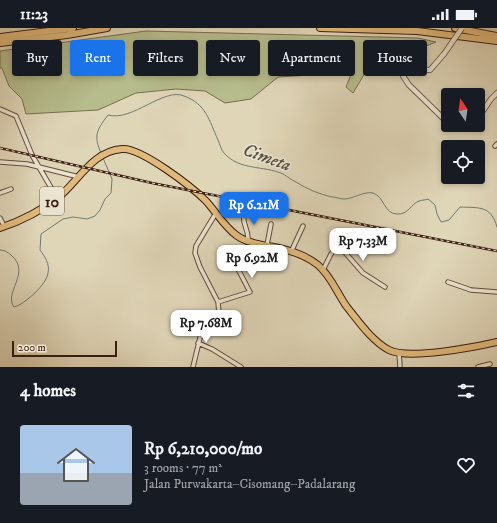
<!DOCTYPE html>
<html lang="en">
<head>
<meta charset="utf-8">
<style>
	:root { --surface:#171b24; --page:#242831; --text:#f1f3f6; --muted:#9ea1a6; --accent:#1a73e8 }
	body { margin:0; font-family:"IM FELL DW Pica",serif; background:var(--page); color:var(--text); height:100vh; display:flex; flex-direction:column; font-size:15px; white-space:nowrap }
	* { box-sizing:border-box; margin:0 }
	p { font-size:13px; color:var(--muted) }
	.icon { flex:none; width:22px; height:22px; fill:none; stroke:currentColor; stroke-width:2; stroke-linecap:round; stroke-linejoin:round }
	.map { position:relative; height:339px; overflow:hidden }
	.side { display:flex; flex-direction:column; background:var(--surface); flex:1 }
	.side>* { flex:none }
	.guide { position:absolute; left:12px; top:12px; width:473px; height:36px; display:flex; gap:8px }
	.needle { width:26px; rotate:347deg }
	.controls { position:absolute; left:441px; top:60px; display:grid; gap:8px }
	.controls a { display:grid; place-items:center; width:44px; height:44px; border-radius:4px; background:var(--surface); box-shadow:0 2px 6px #0003; font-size:20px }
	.scale { position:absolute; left:12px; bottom:10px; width:105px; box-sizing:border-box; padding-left:4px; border:2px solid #3c1f13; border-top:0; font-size:11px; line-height:14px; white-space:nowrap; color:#3c1f13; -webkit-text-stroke:3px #eae4d0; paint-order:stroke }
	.price { position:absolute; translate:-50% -34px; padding:0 9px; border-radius:8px; background:#fff; color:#222; font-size:13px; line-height:26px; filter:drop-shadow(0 1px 2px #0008) }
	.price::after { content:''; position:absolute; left:50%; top:24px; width:12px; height:9px; margin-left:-6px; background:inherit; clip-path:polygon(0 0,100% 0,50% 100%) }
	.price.on { background:var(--accent); color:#fff }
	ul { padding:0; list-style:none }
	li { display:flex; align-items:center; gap:12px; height:100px; padding:0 20px }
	li span { display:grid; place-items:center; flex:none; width:112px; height:80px; border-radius:4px; color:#555 }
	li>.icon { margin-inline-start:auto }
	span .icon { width:48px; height:48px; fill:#fffc; stroke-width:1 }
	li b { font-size:17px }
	h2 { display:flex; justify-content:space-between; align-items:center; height:48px; padding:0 20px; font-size:17px }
	.chip { padding:0 14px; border-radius:4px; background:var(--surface); box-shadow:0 2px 6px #0003; font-size:14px; line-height:36px }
	.chip.on { background:var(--accent); color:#fff }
	.status { display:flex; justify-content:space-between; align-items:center; height:28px; padding:0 20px; background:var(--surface); direction:ltr }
	.status svg { height:11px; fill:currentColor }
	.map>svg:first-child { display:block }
	.green { fill:#b6bc8c; stroke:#796e50 }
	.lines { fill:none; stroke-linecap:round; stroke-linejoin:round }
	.stream { stroke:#707b71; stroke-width:1 }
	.minor-casing { stroke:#654c3c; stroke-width:5.5 }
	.tertiary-casing { stroke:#654c3c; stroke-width:6 }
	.trunk-casing { stroke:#3c1f13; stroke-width:8 }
	.motorway-casing { stroke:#3c1f13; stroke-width:8 }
	.minor { stroke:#eae4d0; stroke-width:3.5 }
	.tertiary { stroke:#eae4d0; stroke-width:4.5 }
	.trunk { stroke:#e0ba7c; stroke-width:6 }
	.motorway { stroke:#e0ba7c; stroke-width:6 }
	.rail-casing { stroke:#3c1f13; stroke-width:2.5 }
	.rail { stroke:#eae4d0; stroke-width:1; stroke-dasharray:3; stroke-linecap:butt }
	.tertiary-bridge-casing { stroke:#654c3c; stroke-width:6; stroke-linecap:butt }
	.tertiary-bridge { stroke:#eae4d0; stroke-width:4.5 }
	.labels { text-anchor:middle; stroke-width:3; stroke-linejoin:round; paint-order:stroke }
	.shield { fill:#eae4d0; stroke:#705a4c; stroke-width:1 }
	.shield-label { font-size:16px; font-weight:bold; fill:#3c1f13 }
	.water-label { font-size:18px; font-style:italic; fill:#564d42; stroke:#eae4d0 }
</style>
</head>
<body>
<div class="status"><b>11:23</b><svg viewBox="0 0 49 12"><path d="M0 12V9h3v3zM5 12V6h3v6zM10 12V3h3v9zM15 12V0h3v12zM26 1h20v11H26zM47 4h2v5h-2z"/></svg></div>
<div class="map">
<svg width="497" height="339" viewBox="0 0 497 339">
	<rect width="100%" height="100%" fill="#dfd5b7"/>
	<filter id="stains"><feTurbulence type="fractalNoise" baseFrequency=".005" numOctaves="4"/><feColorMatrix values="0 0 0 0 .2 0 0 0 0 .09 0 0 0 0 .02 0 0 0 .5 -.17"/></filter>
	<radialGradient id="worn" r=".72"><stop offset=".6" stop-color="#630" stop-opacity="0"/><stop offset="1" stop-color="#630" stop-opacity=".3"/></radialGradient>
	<path class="green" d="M146 3 418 10 436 14 426 18 366 31 365 45 353 65 346 59 352 44 328 34 311 47 278 49 251 71 225 75 205 63 176 61 136 65 98 82 26 86 22 71 9 58 2 40H0V23Z"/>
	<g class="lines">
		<path class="stream" d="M101 125C93 107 97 102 108 87 132 94 164 59 184 68 206 76 209 92 218 112 220 116 221 122 224 125 240 143 263 137 283 146 287 148 291 152 296 154 307 161 319 166 332 169 336 169 340 171 344 171 353 171 364 163 373 165 384 168 384 186 397 186 408 187 411 176 419 173 422 172 426 172 428 171L435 177 437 186 441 194 449 192 460 179C479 180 491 177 497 199
			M0 222C5 222 7 224 11 227 32 245 3 264 14 279 25 276 47 256 48 245 50 236 45 229 40 222L41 206 63 191 73 189 87 191 95 188 100 182 105 171 111 165 112 151 103 130"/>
		<g class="minor-casing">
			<path id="minor" d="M0 81 16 88 32 127 57 170
				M495 118 497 116
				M0 134 27 136 79 149
				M0 165 11 161
				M244 182C241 198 249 199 248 213
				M0 190 4 198
				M267 217 271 196
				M291 224 303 198
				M266 237 272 219
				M323 242 331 226 336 220H341L363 245 385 259
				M448 254 471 262 497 264
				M218 274 250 264 239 243
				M198 315 212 321 241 339
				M399 324 400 339
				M193 339 205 289H216L219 285 218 274 200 239 195 225 196 218 216 185
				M478 339 490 336"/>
		</g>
		<g class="tertiary-casing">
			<path id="tertiary" d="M444 26 430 42 408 41 404 43 403 48 409 57 448 95
				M478 90 491 71 497 65
				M450 97 456 101 470 97"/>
		</g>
		<g class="trunk-casing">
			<path id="trunk" d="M0 200C21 193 42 182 59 169 79 152 93 123 122 121 141 119 193 160 206 173 216 184 224 198 236 207 248 216 265 217 279 220 292 223 308 229 318 237 331 248 337 265 347 279 359 294 372 313 389 322 408 332 476 319 497 314"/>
		</g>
		<g class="motorway-casing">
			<path id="motorway" d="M320 0 417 3 497 13
				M455 0 497 8
				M0 9 73 0
				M0 15 67 7 107 0"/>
		</g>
		<use href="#minor" class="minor"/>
		<use href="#tertiary" class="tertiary"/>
		<use href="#trunk" class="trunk"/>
		<use href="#motorway" class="motorway"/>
		<g class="rail-casing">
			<path id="rail" d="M0 120 152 155 497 223"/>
		</g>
		<use href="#rail" class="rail"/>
		<g class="tertiary-bridge-casing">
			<path id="tertiary-bridge" d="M444 26 462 0"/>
		</g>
		<use href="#tertiary-bridge" class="tertiary-bridge"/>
	</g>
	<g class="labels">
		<rect class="shield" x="40" y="159" width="24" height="28" rx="3"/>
		<g class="shield-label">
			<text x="52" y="179">10</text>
		</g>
		<g class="water-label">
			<text transform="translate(267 129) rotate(20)" y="6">Cimeta</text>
		</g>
	</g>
	<rect width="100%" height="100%" filter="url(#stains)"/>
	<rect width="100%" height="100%" fill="url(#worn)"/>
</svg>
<div class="controls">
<a><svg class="needle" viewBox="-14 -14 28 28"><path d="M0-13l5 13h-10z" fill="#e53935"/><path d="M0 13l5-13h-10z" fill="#9ea1a6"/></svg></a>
<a><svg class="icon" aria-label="locate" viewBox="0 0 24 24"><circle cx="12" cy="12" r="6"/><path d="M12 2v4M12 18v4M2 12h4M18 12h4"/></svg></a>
</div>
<div class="scale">200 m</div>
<b class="price on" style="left:254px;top:198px">Rp 6.21M</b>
<b class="price" style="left:363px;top:234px">Rp 7.33M</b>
<b class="price" style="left:252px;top:251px">Rp 6.92M</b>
<b class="price" style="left:206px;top:316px">Rp 7.68M</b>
<div class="guide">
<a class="chip">Buy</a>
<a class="chip on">Rent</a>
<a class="chip">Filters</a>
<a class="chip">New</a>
<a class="chip">Apartment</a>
<a class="chip">House</a>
</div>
</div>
<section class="side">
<h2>4 homes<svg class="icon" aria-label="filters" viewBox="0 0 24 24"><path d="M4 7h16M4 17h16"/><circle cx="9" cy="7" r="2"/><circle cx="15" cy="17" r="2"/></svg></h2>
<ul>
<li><span style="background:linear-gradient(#a9c7e8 60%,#9aa5b1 0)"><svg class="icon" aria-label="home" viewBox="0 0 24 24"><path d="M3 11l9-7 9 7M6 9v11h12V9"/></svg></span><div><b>Rp 6,210,000/mo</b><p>3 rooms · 77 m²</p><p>Jalan Purwakarta–Cisomang–Padalarang</p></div><svg class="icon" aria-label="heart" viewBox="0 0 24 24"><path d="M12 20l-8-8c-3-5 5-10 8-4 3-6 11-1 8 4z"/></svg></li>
</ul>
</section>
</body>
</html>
